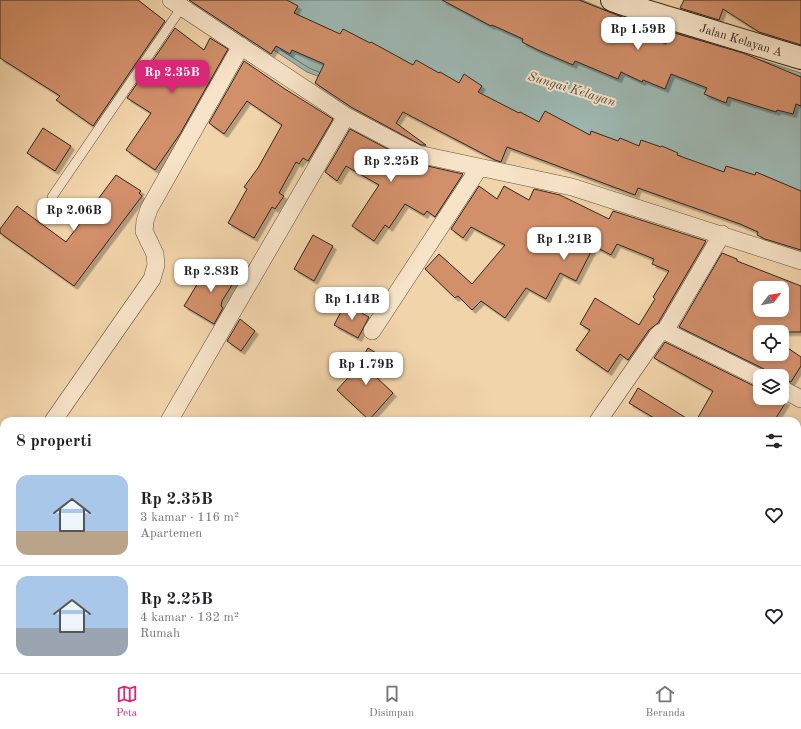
<!DOCTYPE html>
<html lang="id">
<head>
<meta charset="utf-8">
<style>
	:root { --surface:#fff; --page:#f2f2f2; --text:#202124; --muted:#757577; --line:#e0e0e0; --accent:#db2777 }
	body { margin:0; font-family:"Old Standard TT",serif; background:var(--page); color:var(--text); height:100vh; display:flex; flex-direction:column; font-size:15px; white-space:nowrap }
	* { box-sizing:border-box; margin:0 }
	p { font-size:13px; color:var(--muted) }
	.icon { flex:none; width:22px; height:22px; fill:none; stroke:currentColor; stroke-width:2; stroke-linecap:round; stroke-linejoin:round }
	.map { position:relative; flex:1; overflow:hidden }
	.drawer { position:absolute; left:0px; top:417px; width:801px; height:256px; display:flex; flex-direction:column; background:var(--surface); border-radius:12px 12px 0 0; box-shadow:0 2px 6px #0003 }
	.drawer>* { flex:none }
	.needle { width:26px; rotate:59deg }
	.tools { position:absolute; left:753px; top:281px; display:grid; gap:8px }
	.tools a { display:grid; place-items:center; width:36px; height:36px; border-radius:8px; background:var(--surface); box-shadow:0 2px 6px #0003; font-size:20px }
	.price { position:absolute; translate:-50% -34px; padding:0 9px; border-radius:8px; background:#fff; color:#222; font-size:13px; line-height:26px; filter:drop-shadow(0 1px 2px #0008) }
	.price::after { content:''; position:absolute; left:50%; top:24px; width:12px; height:9px; margin-left:-6px; background:inherit; clip-path:polygon(0 0,100% 0,50% 100%) }
	.price.on { background:var(--accent); color:#fff }
	ul { padding:0; list-style:none }
	li { display:flex; align-items:center; gap:12px; height:100px; padding:0 16px }
	li+li { border-top:1px solid var(--line) }
	li span { display:grid; place-items:center; flex:none; width:112px; height:80px; border-radius:12px; color:#555 }
	li>.icon { margin-inline-start:auto }
	span .icon { width:48px; height:48px; fill:#fffc; stroke-width:1 }
	li b { font-size:17px }
	h2 { display:flex; justify-content:space-between; align-items:center; height:48px; padding:0 16px; font-size:17px }
	.dock { display:flex; justify-content:space-around; align-items:center; height:56px; border-top:1px solid var(--line); background:var(--surface); font-size:11px; color:var(--muted) }
	.dock a { display:grid; justify-items:center; gap:2px }
	.dock .on { color:var(--accent) }
	.map>svg:first-child { display:block }
	.water { fill:#9db7b1; stroke:#717d75 }
	.lines { fill:none; stroke-linecap:round; stroke-linejoin:round }
	.shore { stroke:#666e66; stroke-width:1 }
	.building { fill:#d18f6b; stroke:#30261c; fill-rule:evenodd; filter:url(#shadow) }
	.lane-casing { stroke:#605240; stroke-width:10 }
	.street-casing { stroke:#605240; stroke-width:18 }
	.secondary-casing { stroke:#30261c; stroke-width:24 }
	.lane { stroke:#f7e3c8; stroke-width:9 }
	.street { stroke:#f7e3c8; stroke-width:17 }
	.secondary { stroke:#f7e3c8; stroke-width:22 }
	.labels { text-anchor:middle; stroke-width:4; stroke-linejoin:round; paint-order:stroke }
	.street-label { font-size:12px; fill:#30261c; stroke:#f7e3c8 }
	.water-label { font-size:13px; font-style:italic; fill:#4b4a41; stroke:#f7e3c8 }
</style>
</head>
<body>
<div class="map">
<svg width="801" height="673" viewBox="0 0 801 673">
	<defs>
		<filter id="shadow"><feDropShadow dx="3.5" dy="3.5" stdDeviation="0" flood-color="#0004"/></filter>
	</defs>
	<rect width="100%" height="100%" fill="#f2d4aa"/>
	<filter id="stains"><feTurbulence type="fractalNoise" baseFrequency=".005" numOctaves="4"/><feColorMatrix values="0 0 0 0 .2 0 0 0 0 .09 0 0 0 0 .02 0 0 0 .5 -.17"/></filter>
	<radialGradient id="worn" r=".72"><stop offset=".6" stop-color="#630" stop-opacity="0"/><stop offset="1" stop-color="#630" stop-opacity=".3"/></radialGradient>
	<path class="water" d="M198 0H582L606 10 801 73V245L573 165 492 143 307 72Z"/>
	<g class="lines">
		<path class="shore" d="M622 19 669 34
			M624 25 667 39
			M281 50 309 68 319 72"/>
	</g>
	<path class="building" d="M0 0H138L165 21 93 126 56 100 60 96 0 58Z
		M189 0H287L298 6 294 13 340 34 343 29 370 43 371 42 413 65 416 60 439 73 440 72 459 83 464 74 482 86 478 92 519 113 520 112 539 122 545 111 590 135 591 131 618 141 620 138 639 146 641 140 661 147 662 146 678 153 677 155 724 172 726 166 755 175 756 172 801 191V250L765 239 757 235 758 232 740 224 638 188 635 195 507 147 501 162 495 160 403 112 396 123 426 145H421L351 107 315 83 324 64 292 50 290 54 276 46 271 54Z
		M442 0H579L622 17 619 24 666 44 671 32 743 53 801 77V106L796 104 793 114 777 110 776 112 728 97 726 103 704 94 707 88 671 74 665 89 643 80 642 82 621 72 618 79 575 61 573 65 538 50 522 42 523 39 492 25 491 26Z
		M684 0H801V45L759 32 723 9 719 20 680 8Z
		M175 28 204 50 210 38 228 49 180 134 155 170 126 150 151 113 127 98Z
		M244 61 285 89 333 119 308 161 303 158 299 164 296 162 279 193 284 196 275 209 272 207 254 238 228 223 247 189 244 187 258 168 282 125 247 101 224 134 209 123Z
		M43 128 71 146 55 171 27 153Z
		M350 129 414 163 463 174 435 217 427 211 424 215 405 204 389 228 385 225 374 241 352 226 379 185 346 166 337 181 325 172Z
		M116 175 141 191 139 193 142 196 74 286 0 233V229L17 206 66 242Z
		M479 186 497 199 504 186 529 200 534 189 560 195 609 219 613 211 706 241 658 323 649 330 628 360 620 354 608 372 576 350 590 330 580 324 595 298 639 325 655 299 653 297 669 271 652 264 654 259 617 244 611 255 594 246 576 281 560 273 546 299 526 288 505 318 481 301 472 310 458 296 455 298 425 269 439 254 472 284 505 245 471 227 463 238 451 229Z
		M313 235 333 246 314 281 294 269Z
		M722 253 737 259V261L801 286V332H760V354H782V344L801 357V366L791 382 782 379V376H770L768 372 764 369 679 327ZM760 288H782V310H760Z
		M211 261 237 277 222 301 221 306 223 308 214 324 184 306Z
		M345 304 369 317 358 338 334 325Z
		M240 319 255 331 241 351 227 341Z
		M665 342 756 387 760 388V398H778L786 402 774 421H696L713 391 654 358Z
		M368 348 386 359 375 376 393 393 369 420 337 390 354 371Z
		M638 388 691 421H659L629 403Z"/>
	<g class="lines">
		<g class="lane-casing">
			<path id="lane" d="M52 197 182 7"/>
		</g>
		<g class="street-casing">
			<path id="street" d="M171 0 346 116 418 154 572 187 801 261
				M372 331 479 168
				M665 331 722 234
				M782 389 801 399
				M53 421 152 279 156 265 155 254 144 231 145 221 149 209 241 46
				M169 421 346 116
				M598 421 657 336 660 333 665 331 760 378
				M0 496 4 491
				M0 634 4 636
				M52 669 58 673"/>
		</g>
		<g class="secondary-casing">
			<path id="secondary" d="M612 0 623 4 801 58"/>
		</g>
		<use href="#lane" class="lane"/>
		<use href="#street" class="street"/>
		<use href="#secondary" class="secondary"/>
	</g>
	<g class="labels">
		<g class="street-label">
			<text transform="translate(741 40) rotate(17)" y="4">Jalan Kelayan A</text>
		</g>
		<g class="water-label">
			<text transform="translate(572 88) rotate(17)" y="5">Sungai Kelayan</text>
		</g>
	</g>
	<rect width="100%" height="100%" filter="url(#stains)"/>
	<rect width="100%" height="100%" fill="url(#worn)"/>
</svg>
<div class="tools">
<a><svg class="needle" viewBox="-14 -14 28 28"><path d="M0-13l5 13h-10z" fill="#e53935"/><path d="M0 13l5-13h-10z" fill="#757577"/></svg></a>
<a><svg class="icon" aria-label="locate" viewBox="0 0 24 24"><circle cx="12" cy="12" r="6"/><path d="M12 2v4M12 18v4M2 12h4M18 12h4"/></svg></a>
<a><svg class="icon" aria-label="layers" viewBox="0 0 24 24"><path d="M12 4l9 5-9 5-9-5zM3 14l9 5 9-5"/></svg></a>
</div>
<b class="price" style="left:638px;top:51px">Rp 1.59B</b>
<b class="price on" style="left:172px;top:94px">Rp 2.35B</b>
<b class="price" style="left:391px;top:183px">Rp 2.25B</b>
<b class="price" style="left:74px;top:232px">Rp 2.06B</b>
<b class="price" style="left:564px;top:261px">Rp 1.21B</b>
<b class="price" style="left:211px;top:293px">Rp 2.83B</b>
<b class="price" style="left:352px;top:321px">Rp 1.14B</b>
<b class="price" style="left:366px;top:386px">Rp 1.79B</b>
<section class="drawer">
<h2>8 properti<svg class="icon" aria-label="filters" viewBox="0 0 24 24"><path d="M4 7h16M4 17h16"/><circle cx="9" cy="7" r="2"/><circle cx="15" cy="17" r="2"/></svg></h2>
<ul>
<li><span style="background:linear-gradient(#a9c7e8 70%,#b9a48a 0)"><svg class="icon" aria-label="home" viewBox="0 0 24 24"><path d="M3 11l9-7 9 7M6 9v11h12V9"/></svg></span><div><b>Rp 2.35B</b><p>3 kamar · 116 m²</p><p>Apartemen</p></div><svg class="icon" aria-label="heart" viewBox="0 0 24 24"><path d="M12 20l-8-8c-3-5 5-10 8-4 3-6 11-1 8 4z"/></svg></li>
<li><span style="background:linear-gradient(#a9c7e8 65%,#9aa5b1 0)"><svg class="icon" aria-label="home" viewBox="0 0 24 24"><path d="M3 11l9-7 9 7M6 9v11h12V9"/></svg></span><div><b>Rp 2.25B</b><p>4 kamar · 132 m²</p><p>Rumah</p></div><svg class="icon" aria-label="heart" viewBox="0 0 24 24"><path d="M12 20l-8-8c-3-5 5-10 8-4 3-6 11-1 8 4z"/></svg></li>
</ul>
</section>
</div>
<nav class="dock">
<a class="on"><svg class="icon" aria-label="map" viewBox="0 0 24 24"><path d="M3 6l6-2 6 2 6-2v14l-6 2-6-2-6 2zM9 4v14M15 6v14"/></svg>Peta</a>
<a><svg class="icon" aria-label="saved" viewBox="0 0 24 24"><path d="M7 4h10v16l-5-4-5 4z"/></svg>Disimpan</a>
<a><svg class="icon" aria-label="home" viewBox="0 0 24 24"><path d="M3 11l9-7 9 7M6 9v11h12V9"/></svg>Beranda</a>
</nav>
</body>
</html>
